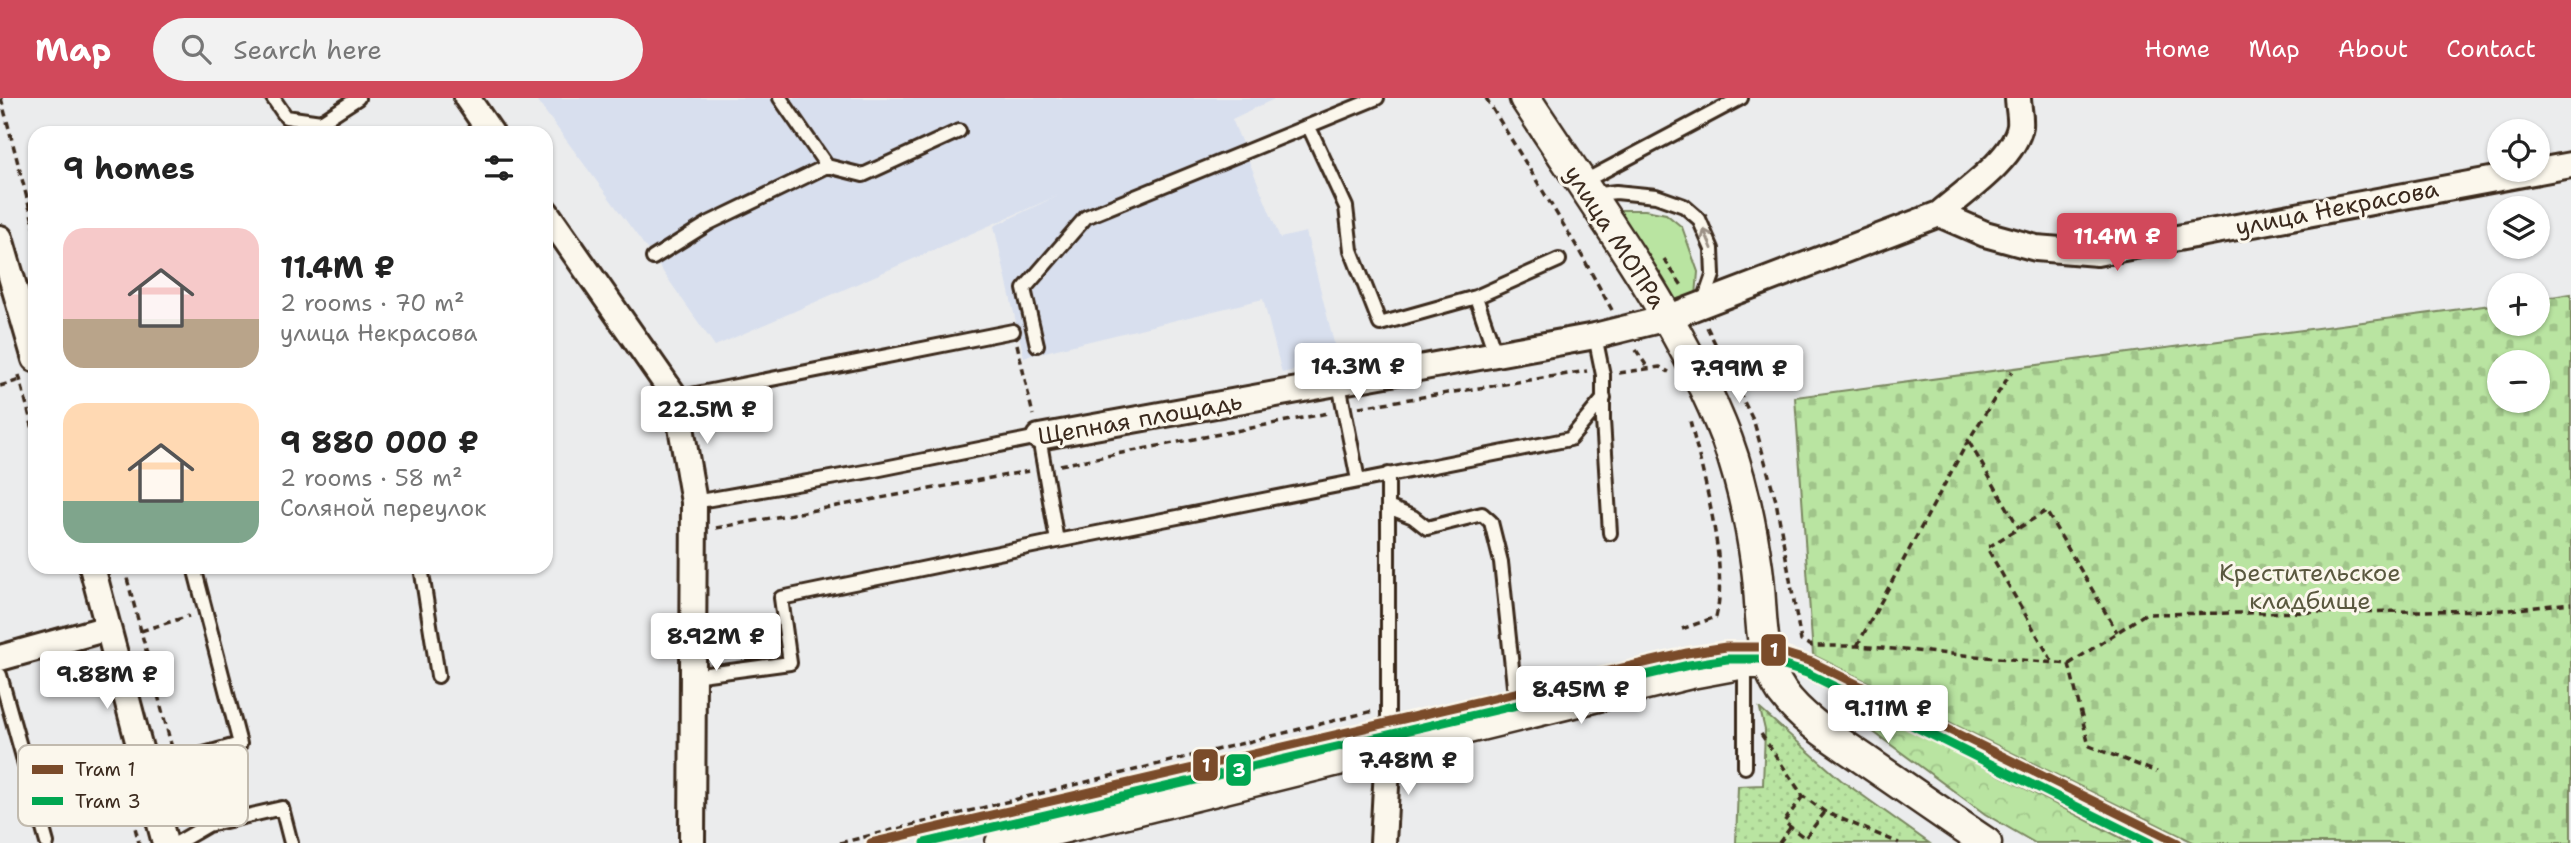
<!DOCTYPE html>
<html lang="en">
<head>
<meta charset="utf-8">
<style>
	:root { --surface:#fff; --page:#f2f2f2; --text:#222; --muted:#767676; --accent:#d1495b }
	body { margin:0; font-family:"Shantell Sans",sans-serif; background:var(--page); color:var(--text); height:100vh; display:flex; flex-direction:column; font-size:26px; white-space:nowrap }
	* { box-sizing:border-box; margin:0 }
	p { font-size:23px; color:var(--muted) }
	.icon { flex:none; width:38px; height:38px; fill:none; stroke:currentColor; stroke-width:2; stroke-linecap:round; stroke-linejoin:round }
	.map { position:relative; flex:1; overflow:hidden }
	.side { position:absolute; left:28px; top:28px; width:525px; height:448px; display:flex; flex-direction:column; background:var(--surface); border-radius:21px; box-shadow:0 2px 5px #0004 }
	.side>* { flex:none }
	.controls { position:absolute; left:2487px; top:21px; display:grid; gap:14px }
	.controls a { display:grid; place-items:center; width:63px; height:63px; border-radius:50%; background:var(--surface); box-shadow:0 2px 5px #0004; font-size:35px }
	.price { position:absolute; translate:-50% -60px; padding:0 16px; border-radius:7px; background:#fff; color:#222; font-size:23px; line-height:46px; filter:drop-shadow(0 2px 4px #0008) }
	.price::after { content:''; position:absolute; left:50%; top:42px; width:21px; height:16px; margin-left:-10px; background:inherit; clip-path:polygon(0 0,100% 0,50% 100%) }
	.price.current { background:var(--accent); color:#fff }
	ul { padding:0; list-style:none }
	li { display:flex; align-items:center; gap:21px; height:175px; padding:0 35px }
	li span { display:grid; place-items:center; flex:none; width:196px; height:140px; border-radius:21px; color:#555 }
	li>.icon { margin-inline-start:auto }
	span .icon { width:84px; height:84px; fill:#fffc; stroke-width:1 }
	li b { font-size:30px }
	h2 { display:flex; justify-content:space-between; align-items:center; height:84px; padding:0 35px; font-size:30px }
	header { display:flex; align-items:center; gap:42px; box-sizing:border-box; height:98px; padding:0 35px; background:var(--accent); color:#fff }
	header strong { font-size:33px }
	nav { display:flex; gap:38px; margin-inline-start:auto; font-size:24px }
	.search { width:490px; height:63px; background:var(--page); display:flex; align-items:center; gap:18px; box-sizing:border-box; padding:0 24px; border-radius:38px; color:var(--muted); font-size:26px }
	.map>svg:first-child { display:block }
	.built { fill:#d8dfee }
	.green { fill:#b9e4a1; stroke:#7a8760; stroke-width:2 }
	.forest { fill:url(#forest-crowns); stroke:#7a8760; stroke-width:2 }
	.cemetery { fill:url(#cemetery-stones); stroke:#7a8760; stroke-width:2; fill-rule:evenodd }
	.park { fill:url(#park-dots); stroke:#7a8760; stroke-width:2 }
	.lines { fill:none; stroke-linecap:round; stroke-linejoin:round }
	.service-casing { stroke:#3b2a1e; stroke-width:18 }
	.minor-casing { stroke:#3b2a1e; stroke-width:30 }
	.tertiary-casing { stroke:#3b2a1e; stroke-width:35 }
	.path { stroke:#3b2a1e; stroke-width:3.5; stroke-dasharray:7 5; stroke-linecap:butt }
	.service { stroke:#fbf7ec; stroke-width:12 }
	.minor { stroke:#fbf7ec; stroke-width:24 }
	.tertiary { stroke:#fbf7ec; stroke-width:30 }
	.tram-1-casing { stroke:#fbf7ec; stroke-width:14 }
	.tram-2-casing { stroke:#fbf7ec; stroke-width:14 }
	.tram-1 { stroke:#7a4b2a; stroke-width:9 }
	.tram-2 { stroke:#00a651; stroke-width:9 }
	.oneway { stroke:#9b9085 }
	.labels { text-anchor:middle; stroke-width:6; stroke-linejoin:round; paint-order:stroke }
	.street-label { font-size:24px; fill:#3b2a1e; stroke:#fbf7ec }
	.park-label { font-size:24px; fill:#5a583f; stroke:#fbf7ec }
	.key { fill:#fbf7ec; stroke:#c1baae; stroke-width:2 }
	.key-label { font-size:19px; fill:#3b2a1e }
	.line-badge { stroke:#fbf7ec; stroke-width:2.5 }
	.badge-label { font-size:19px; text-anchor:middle; font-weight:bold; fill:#fff }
</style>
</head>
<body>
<header>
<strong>Map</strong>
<div class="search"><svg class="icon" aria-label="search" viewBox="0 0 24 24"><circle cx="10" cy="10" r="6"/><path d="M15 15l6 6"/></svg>Search here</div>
<nav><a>Home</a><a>Map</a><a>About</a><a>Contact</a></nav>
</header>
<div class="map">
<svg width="2571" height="745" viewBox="0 0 2571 745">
	<defs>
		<pattern id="forest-crowns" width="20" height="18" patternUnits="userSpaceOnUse" patternTransform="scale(1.75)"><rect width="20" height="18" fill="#b9e4a1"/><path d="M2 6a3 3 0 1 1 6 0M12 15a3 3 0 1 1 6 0" fill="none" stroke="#a0c48a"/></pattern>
		<pattern id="cemetery-stones" width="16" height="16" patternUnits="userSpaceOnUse" patternTransform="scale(1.75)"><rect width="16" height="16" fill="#b9e4a1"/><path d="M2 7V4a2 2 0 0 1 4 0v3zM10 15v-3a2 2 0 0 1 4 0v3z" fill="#a0c48a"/></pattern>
		<pattern id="park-dots" width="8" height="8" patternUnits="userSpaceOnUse" patternTransform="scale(1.75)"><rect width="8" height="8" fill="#b9e4a1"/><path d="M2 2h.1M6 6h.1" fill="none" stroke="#a0c48a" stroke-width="1.8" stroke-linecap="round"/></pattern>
	</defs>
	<rect width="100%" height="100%" fill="#ebeced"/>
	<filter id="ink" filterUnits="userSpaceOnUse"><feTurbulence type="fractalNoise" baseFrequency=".0143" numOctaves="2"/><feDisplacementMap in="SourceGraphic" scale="14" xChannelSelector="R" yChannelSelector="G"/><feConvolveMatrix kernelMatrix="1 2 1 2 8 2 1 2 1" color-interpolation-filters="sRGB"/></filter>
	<g filter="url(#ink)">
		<path class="built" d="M535 0H1276L1232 21 1280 140 1306 134 1338 261 1282 275 1263 201 1024 259 994 128 1059 97 715 248 647 151Z"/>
		<path class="green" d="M1615 112H1645L1666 116 1682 129 1698 174 1696 198 1675 206Z"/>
		<path class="forest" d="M1828 589 2131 745H2035L1985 716 1849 616Z"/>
		<path class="cemetery" d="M2571 196V745H2195L1813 557 1795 299 2499 206V226H2538V201ZM2499 264H2538V303H2499Z"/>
		<path class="park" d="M1760 611 1841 682 1929 745H1736L1738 688 1763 687 1765 632Z"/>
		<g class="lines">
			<g class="service-casing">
				<path id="service" d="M273 0 286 19 321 24 358 0
					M1309 29 1346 109 1351 152 1380 226 1476 199 1559 162
					M827 68 863 77 959 33
					M1581 85 1741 0
					M1590 97 1616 94 1656 98 1684 108 1699 121 1712 151 1713 177 1703 206
					M653 160 709 125 827 68 780 0
					M1476 199 1495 255
					M1595 238 1603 277V322L1610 435
					M1037 247 1024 191 1086 119 1377 0
					M1339 286 1358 382
					M676 300 1013 233
					M1388 376V651
					M1388 409 1413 419 1427 430 1482 416 1491 424 1501 464 1517 617
					M1057 443 1570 341 1604 300
					M421 469 438 578
					M1745 565V669
					M0 577 47 745
					M693 578 790 565 781 500 1057 443 1039 339 870 373 694 404
					M146 672 240 646 194 469
					M177 745 208 727 282 710 291 745"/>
			</g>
			<g class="minor-casing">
				<path id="minor" d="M467 0 491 35
					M546 114 676 300 694 404 692 745
					M1939 116C1963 95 2015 60 2020 28 2021 19 2018 8 2018 0
					M0 140 35 261
					M1039 339 1595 238 1667 220 1939 116 1985 136 2036 150 2097 155 2571 67
					M92 469 165 745
					M0 560 108 530
					M1383 745 1388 651"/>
			</g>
			<g class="tertiary-casing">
				<path id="tertiary" d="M1525 0C1595 107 1681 222 1727 342 1742 383 1751 427 1757 470 1763 512 1757 558 1782 594 1804 624 1838 643 1868 664 1907 691 1946 718 1986 745
					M1001 745 1691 575 1745 565H1768"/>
			</g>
			<path class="path" d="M1 0 35 131
				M1486 0 1577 149 1612 212
				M1664 161 1683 189
				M1707 229 1754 324 1776 403 1801 543 1812 548H1857L2069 566 2145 516 2509 512 2571 505
				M1017 246 1033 317
				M1636 252 1648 270
				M1619 275 1660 269 1669 274
				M19 277 35 339
				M0 288 20 282
				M1359 309 1587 273
				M1969 344 2019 430
				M1060 367 1328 315
				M716 430 1029 373
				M124 469 172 650
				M1682 531 1716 519C1729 467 1703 375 1690 323
				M141 533 189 518
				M1857 548 1968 343 2012 273
				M2052 563 1987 450 2046 413 2117 534
				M2069 566 2089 648 2157 674
				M1761 636 1803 698 1825 714 1899 745
				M114 649 139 745
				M180 678 191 721
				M1803 698 1784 724 1805 740 1825 714
				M840 745 1373 613
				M1779 745 1790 730"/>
			<use href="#service" class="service"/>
			<use href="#minor" class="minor"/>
			<use href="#tertiary" class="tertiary"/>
			<g class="tram-1-casing">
				<path id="tram-1" d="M871 745 1687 555 1726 549H1764L1812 564 2178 745"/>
			</g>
			<g class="tram-2-casing">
				<path id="tram-2" d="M925 745 1689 567 1727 561H1762L1807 575 2150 745"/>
			</g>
			<use href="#tram-1" class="tram-1"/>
			<use href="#tram-2" class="tram-2"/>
		</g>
		<defs><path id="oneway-shaft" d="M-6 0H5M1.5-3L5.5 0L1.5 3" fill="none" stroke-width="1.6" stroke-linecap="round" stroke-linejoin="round" transform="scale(1.75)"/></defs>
		<use class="oneway" href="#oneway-shaft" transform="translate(1708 141) rotate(-113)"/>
	</g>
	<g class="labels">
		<g class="street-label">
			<text transform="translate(2337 110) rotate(-11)" y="8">улица Некрасова</text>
			<text transform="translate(1615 139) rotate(57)" y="8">улица МОПРа</text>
			<text transform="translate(1140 321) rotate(-10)" y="8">Щепная площадь</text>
		</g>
		<g class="park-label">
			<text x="2310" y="483">Крестительское<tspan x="2310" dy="28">кладбище</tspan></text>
		</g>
	</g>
	<rect x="18" y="647" width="230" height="81" rx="10" class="key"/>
	<rect x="32" y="667" width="31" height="9" fill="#7a4b2a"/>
	<rect x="32" y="699" width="31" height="8" fill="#00a651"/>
	<g class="key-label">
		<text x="75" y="678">Tram 1</text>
		<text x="75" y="710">Tram 3</text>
	</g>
	<g class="line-badge">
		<rect x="1760" y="535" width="27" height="34" rx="7" fill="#7a4b2a"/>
		<rect x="1192" y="650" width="27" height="34" rx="7" fill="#7a4b2a"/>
		<rect x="1225" y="655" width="27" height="34" rx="7" fill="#00a651"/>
	</g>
	<g class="badge-label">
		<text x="1774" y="559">1</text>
		<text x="1206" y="674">1</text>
		<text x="1239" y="679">3</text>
	</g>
</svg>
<div class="controls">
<a><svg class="icon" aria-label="locate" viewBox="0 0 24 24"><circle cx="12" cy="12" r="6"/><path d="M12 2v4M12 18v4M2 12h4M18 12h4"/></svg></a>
<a><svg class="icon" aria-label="layers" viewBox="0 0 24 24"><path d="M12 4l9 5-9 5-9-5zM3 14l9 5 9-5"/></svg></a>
<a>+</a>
<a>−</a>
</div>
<b class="price current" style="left:2117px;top:175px">11.4M ₽</b>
<b class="price" style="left:1358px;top:305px">14.3M ₽</b>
<b class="price" style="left:1739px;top:307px">7.99M ₽</b>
<b class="price" style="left:707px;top:348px">22.5M ₽</b>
<b class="price" style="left:716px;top:575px">8.92M ₽</b>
<b class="price" style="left:107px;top:613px">9.88M ₽</b>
<b class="price" style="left:1581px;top:628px">8.45M ₽</b>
<b class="price" style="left:1888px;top:647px">9.11M ₽</b>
<b class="price" style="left:1408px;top:699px">7.48M ₽</b>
<section class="side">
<h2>9 homes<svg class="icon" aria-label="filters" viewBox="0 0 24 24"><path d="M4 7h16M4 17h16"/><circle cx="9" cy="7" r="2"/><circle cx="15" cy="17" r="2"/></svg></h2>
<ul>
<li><span style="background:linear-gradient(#f6c9c9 65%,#b9a48a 0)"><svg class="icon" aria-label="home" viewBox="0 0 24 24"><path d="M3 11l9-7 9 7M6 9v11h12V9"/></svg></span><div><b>11.4M ₽</b><p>2 rooms · 70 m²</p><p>улица Некрасова</p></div></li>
<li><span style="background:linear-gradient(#ffd9b3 70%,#7fa58c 0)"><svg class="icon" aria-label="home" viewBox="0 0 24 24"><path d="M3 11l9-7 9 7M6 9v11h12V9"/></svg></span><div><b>9 880 000 ₽</b><p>2 rooms · 58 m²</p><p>Соляной переулок</p></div></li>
</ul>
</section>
</div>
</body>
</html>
